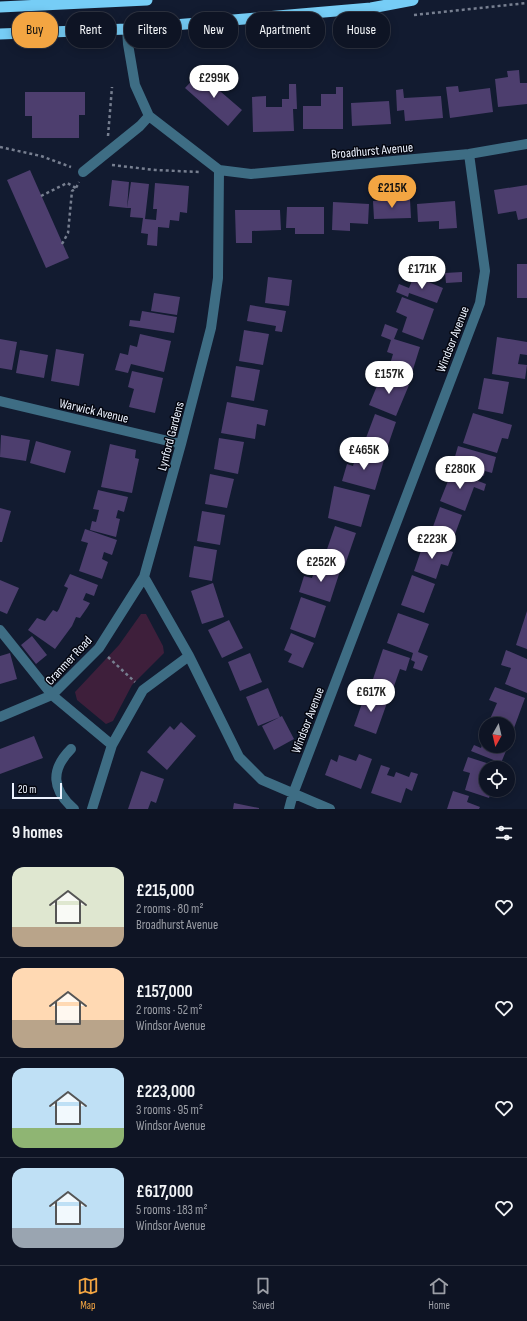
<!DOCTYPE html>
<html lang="en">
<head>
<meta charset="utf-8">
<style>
	:root { --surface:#0e1424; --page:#171d2c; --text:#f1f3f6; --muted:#9b9ea6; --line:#2e3341; --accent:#f3a542 }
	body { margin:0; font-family:"Sofia Sans Condensed",sans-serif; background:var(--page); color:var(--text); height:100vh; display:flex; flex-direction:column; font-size:15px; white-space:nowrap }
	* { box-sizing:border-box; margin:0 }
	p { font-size:13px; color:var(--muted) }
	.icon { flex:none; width:22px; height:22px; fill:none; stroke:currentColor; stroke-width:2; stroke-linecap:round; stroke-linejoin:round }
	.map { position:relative; height:809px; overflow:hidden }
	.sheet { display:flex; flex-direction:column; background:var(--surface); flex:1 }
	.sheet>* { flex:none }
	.guide { position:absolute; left:12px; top:12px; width:503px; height:36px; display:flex; gap:8px }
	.needle { width:26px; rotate:188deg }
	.buttons { position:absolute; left:479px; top:717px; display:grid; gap:8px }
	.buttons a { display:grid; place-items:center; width:36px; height:36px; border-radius:50%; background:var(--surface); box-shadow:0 2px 10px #0003,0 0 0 1px var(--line); font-size:20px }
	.scale { position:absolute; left:12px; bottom:10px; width:50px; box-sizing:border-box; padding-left:4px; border:2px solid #edf3ff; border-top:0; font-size:11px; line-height:14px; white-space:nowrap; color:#edf3ff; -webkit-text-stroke:3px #04060f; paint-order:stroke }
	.price { position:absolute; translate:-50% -34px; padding:0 9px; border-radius:14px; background:#fff; color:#222; font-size:13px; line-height:26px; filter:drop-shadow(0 1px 2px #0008) }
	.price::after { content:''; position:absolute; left:50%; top:24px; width:12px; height:9px; margin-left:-6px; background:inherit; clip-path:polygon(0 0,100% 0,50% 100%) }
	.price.selected { background:var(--accent); color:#111 }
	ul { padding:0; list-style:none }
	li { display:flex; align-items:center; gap:12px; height:100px; padding:0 12px }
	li+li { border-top:1px solid var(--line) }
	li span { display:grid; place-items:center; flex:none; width:112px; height:80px; border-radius:12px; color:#555 }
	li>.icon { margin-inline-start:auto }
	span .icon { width:48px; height:48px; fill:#fffc; stroke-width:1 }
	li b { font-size:17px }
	h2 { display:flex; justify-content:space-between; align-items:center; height:48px; padding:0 12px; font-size:17px }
	.chip { padding:0 14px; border-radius:16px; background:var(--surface); box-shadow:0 2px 10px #0003,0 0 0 1px var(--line); font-size:14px; line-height:36px }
	.chip.selected { background:var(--accent); color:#111 }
	.dock { display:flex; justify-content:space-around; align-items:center; height:56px; border-top:1px solid var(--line); background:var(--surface); font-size:11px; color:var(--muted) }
	.dock a { display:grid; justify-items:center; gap:2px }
	.dock .selected { color:var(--accent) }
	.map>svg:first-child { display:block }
	.green { fill:#3e1f3b }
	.building { fill:#4d3e6e }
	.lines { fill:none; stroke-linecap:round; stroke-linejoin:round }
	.path { stroke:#777f90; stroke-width:2.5; stroke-dasharray:3 3; stroke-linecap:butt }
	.service { stroke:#3e6d84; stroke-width:10 }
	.minor { stroke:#3e6d84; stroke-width:10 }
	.trunk { stroke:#76cdf6; stroke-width:11 }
	.labels { text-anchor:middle; stroke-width:3; stroke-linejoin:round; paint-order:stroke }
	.street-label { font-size:13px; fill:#edf3ff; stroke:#04060f }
</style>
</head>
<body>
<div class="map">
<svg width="527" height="809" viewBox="0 0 527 809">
	<rect width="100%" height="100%" fill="#121b30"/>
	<path class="green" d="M141 614H146L163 646 164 653 132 685 113 721 106 724 77 700 75 692 119 645Z"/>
	<path class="building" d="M519 70 520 83H527V104L498 107 495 79 508 77 507 71Z
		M199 73 242 110 228 126 185 88Z
		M289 84H296L297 109H293L294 131 253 132 252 97 266 96V107H282V99H289Z
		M458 86 459 92 490 88 493 112 450 118 446 87Z
		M336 87H343V129H303V106H321V94H336Z
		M403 89 404 98 441 96 443 118 405 121 404 110 397 111 396 90Z
		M25 92H85V115H79V138H32V116H25Z
		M389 101 391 124 352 126 351 103Z
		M30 170 69 258 46 268 7 180Z
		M112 180 129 182 127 208 109 206Z
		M131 182 149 184 145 219 156 220 157 209H153L155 183 189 186 187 213 180 212 179 221 170 220 169 228 158 227 157 246 147 245 148 234 141 233 143 218 130 217 131 208H127Z
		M527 185V218L518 220 516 211 498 214 494 190Z
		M410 199 411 218 374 219 373 201Z
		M455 201 457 228 439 229V221L418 222 417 204Z
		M333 202 369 204 368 224 350 223V231L332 230Z
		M287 207H324V234H295V228H286Z
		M235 210H280L281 230 252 231V243H236Z
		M517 264H527V298H517Z
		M462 272V282L446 283 445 273Z
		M414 276 443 288 437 303 409 293 408 297 396 292 399 284 409 288Z
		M268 277 292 280 289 306 265 303Z
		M154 293 180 297 177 315 151 311Z
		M402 297 434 309 423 340 402 332 407 317 396 312Z
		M250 305 286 311 282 332 275 331 276 326 247 321Z
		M142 311 177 317 174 333 129 326 130 320 140 321Z
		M385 324 398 329 394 339 420 347 410 379 388 371 393 354 387 352 391 340 381 336Z
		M244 330 269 334 263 365 239 361Z
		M140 334 171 341 164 372 131 364 128 373 115 370 120 353 128 355 130 345 137 347Z
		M497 337 527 342V355L520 354 518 364 527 365 525 379 492 374Z
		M0 339 17 342 12 370 0 368Z
		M56 349 84 354 79 386 51 381Z
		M20 350 48 355 44 378 16 373Z
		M236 366 260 370 254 401 231 397Z
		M132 371 163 378 155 413 129 407 134 389 128 387Z
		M382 374 409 385 396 416 369 405Z
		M484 378 509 382 503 414 478 409Z
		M227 402 268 410 265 426 257 424 255 439 221 433Z
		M473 413 512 425 508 439 502 438 497 453 463 443Z
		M375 414 396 422 385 454 363 446Z
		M1 435 30 440 26 461 0 457Z
		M219 438 244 442 238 474 214 469Z
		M36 441 71 451 65 473 30 463Z
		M110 444 136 450 135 458 139 459 132 493 101 487Z
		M458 446 496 457 492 473 485 471 484 476 452 467Z
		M357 452 384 460 375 490 342 481 347 464 353 466Z
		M452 471 486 484 484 491 474 487 465 511 440 501Z
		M210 474 234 479 227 508 205 504Z
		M334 486 370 495 361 527 328 518Z
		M98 490 128 497 124 512 118 510 116 518 120 519 116 537 90 530 92 521 96 522 99 510 93 509Z
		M440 507 462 515 451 545 429 538Z
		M0 508 11 511 2 542H0Z
		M202 511 225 515 220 545 197 541Z
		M335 526 356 533 345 565 324 558Z
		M85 529 117 540 112 555 104 552 102 559 108 562 102 579 79 571 88 543 81 541Z
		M424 542 453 552 448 566 441 564 436 579 414 571Z
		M194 546 217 550 212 581 189 577Z
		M317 563 340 571 330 602 299 592 304 576 312 578Z
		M70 574 98 585 94 596 86 593 83 600 90 603 87 608 80 618 76 617 72 626 55 649 28 630 37 618 45 621 53 610 57 612 59 609 68 588 64 586Z
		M412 575 435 584 424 613 401 605Z
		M0 580 19 588 7 614 0 611Z
		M213 583 224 617 202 624 191 591Z
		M301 597 326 606 315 638 290 629Z
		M527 611V649L516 645Z
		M398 613 429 624 418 652 428 656 422 671 413 668 415 662 411 660 413 653 387 643Z
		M229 620 243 648 222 658 208 630Z
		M291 633 314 643 303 668 288 662 292 654 284 650Z
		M32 636 47 655 36 664 21 645Z
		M383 649 410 658 406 671 400 669 393 689 372 682Z
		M506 650 527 659V693L505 684 511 668 501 665Z
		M10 653 17 679 0 684V656Z
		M250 653 262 682 240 691 228 662Z
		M495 687 525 698 514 728 508 726V724L490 719 497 703 489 700Z
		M268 688 280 717 258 726 246 697Z
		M366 692 388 700 376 734 354 726Z
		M282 716 294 739 274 750 262 726Z
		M181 722 196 736 167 770 147 752 170 726 174 730Z
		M508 732 513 734 508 745Z
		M486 734V746H508L501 763 471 751 474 745 481 748Z
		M34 736 43 758 0 774V749Z
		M359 754 372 759 361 789 325 775 331 759 337 762 339 755 356 761Z
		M468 757 502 768H486V790H492L489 798 465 790 470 773 463 771Z
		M381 765 390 768 387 775 394 777 396 772 409 777 411 772 418 774 412 791 406 788 401 803 371 793Z
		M141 771 164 779 156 803 151 801 148 809H128Z
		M453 791 469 796 467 802 480 807 479 809H447Z
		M234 803 259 808V809H233Z"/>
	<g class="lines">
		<path class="path" d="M414 15 527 3
			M108 136 112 87
			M0 147 41 156 71 167
			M112 165 155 170 200 172
			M41 196 67 183 76 188
			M62 244 68 233 72 191 76 188 79 182
			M108 657 135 682"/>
		<path class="service" d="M71 749C50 770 52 790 74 809"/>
		<path class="minor" d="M127 29 128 44 135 85 149 116 219 170
			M219 170 218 278 211 328 181 444 144 577 189 656 239 757 262 780 330 809
			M219 170 251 174 469 154 527 144
			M83 172 140 126 149 116
			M0 401 181 444
			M0 630 52 695 0 717
			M112 745 52 695 99 648 144 577
			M92 809 112 745 143 690 189 656
			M289 809 293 794 480 303 485 271 469 154"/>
		<path class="trunk" d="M0 7 147 0
			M0 34 127 29 371 8 413 0"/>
	</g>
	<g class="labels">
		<g class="street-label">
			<text transform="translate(372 150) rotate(-5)" y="5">Broadhurst Avenue</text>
			<text transform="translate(452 339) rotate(-69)" y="5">Windsor Avenue</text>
			<text transform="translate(94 410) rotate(13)" y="5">Warwick Avenue</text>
			<text transform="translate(170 436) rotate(-75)" y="5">Lynford Gardens</text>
			<text transform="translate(68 660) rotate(-47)" y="5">Cranmer Road</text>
			<text transform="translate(307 720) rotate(-69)" y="5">Windsor Avenue</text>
		</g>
	</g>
</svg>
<div class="buttons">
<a><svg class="needle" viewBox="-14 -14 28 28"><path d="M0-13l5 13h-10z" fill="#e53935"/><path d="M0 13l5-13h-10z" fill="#9b9ea6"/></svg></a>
<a><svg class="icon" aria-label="locate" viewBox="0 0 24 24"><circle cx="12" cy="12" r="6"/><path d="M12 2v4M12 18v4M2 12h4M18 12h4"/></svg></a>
</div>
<div class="scale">20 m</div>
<b class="price" style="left:214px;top:99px">£299K</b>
<b class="price selected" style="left:392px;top:209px">£215K</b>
<b class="price" style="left:422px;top:290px">£171K</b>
<b class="price" style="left:389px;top:395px">£157K</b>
<b class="price" style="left:364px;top:471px">£465K</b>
<b class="price" style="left:460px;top:490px">£280K</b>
<b class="price" style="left:432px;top:560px">£223K</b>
<b class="price" style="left:321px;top:583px">£252K</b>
<b class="price" style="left:371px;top:713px">£617K</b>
<div class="guide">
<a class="chip selected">Buy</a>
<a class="chip">Rent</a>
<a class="chip">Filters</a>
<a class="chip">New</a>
<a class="chip">Apartment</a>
<a class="chip">House</a>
</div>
</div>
<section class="sheet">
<h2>9 homes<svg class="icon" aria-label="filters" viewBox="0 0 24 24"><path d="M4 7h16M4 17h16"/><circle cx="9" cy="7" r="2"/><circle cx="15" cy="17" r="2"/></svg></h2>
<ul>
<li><span style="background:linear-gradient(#dfe7d0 75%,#b9a48a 0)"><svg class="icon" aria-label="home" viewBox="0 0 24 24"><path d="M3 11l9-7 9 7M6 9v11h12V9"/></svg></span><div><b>£215,000</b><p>2 rooms · 80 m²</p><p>Broadhurst Avenue</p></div><svg class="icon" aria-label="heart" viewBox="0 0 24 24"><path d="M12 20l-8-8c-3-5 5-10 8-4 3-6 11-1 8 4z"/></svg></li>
<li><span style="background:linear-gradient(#ffd9b3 65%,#b9a48a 0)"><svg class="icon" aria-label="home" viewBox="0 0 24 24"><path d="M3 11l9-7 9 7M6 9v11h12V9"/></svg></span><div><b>£157,000</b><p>2 rooms · 52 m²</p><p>Windsor Avenue</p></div><svg class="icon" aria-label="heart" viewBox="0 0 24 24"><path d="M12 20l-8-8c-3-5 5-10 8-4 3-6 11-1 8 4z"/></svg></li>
<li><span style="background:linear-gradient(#bfe0f5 75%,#8fb573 0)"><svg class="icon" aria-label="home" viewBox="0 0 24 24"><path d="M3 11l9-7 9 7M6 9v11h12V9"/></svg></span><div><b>£223,000</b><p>3 rooms · 95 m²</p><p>Windsor Avenue</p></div><svg class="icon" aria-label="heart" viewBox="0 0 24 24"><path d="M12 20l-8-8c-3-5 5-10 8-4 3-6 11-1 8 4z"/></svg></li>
<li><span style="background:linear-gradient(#bfe0f5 75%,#9aa5b1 0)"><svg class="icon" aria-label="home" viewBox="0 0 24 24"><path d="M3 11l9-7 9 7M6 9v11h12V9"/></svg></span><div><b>£617,000</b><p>5 rooms · 183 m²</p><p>Windsor Avenue</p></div><svg class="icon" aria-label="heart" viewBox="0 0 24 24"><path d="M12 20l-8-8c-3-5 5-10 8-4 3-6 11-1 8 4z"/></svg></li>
</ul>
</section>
<nav class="dock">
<a class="selected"><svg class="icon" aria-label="map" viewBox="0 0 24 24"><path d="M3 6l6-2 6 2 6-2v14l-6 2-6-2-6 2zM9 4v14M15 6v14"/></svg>Map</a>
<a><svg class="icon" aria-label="saved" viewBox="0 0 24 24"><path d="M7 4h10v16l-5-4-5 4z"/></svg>Saved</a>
<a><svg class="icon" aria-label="home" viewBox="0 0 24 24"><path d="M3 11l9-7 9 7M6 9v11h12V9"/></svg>Home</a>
</nav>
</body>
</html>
